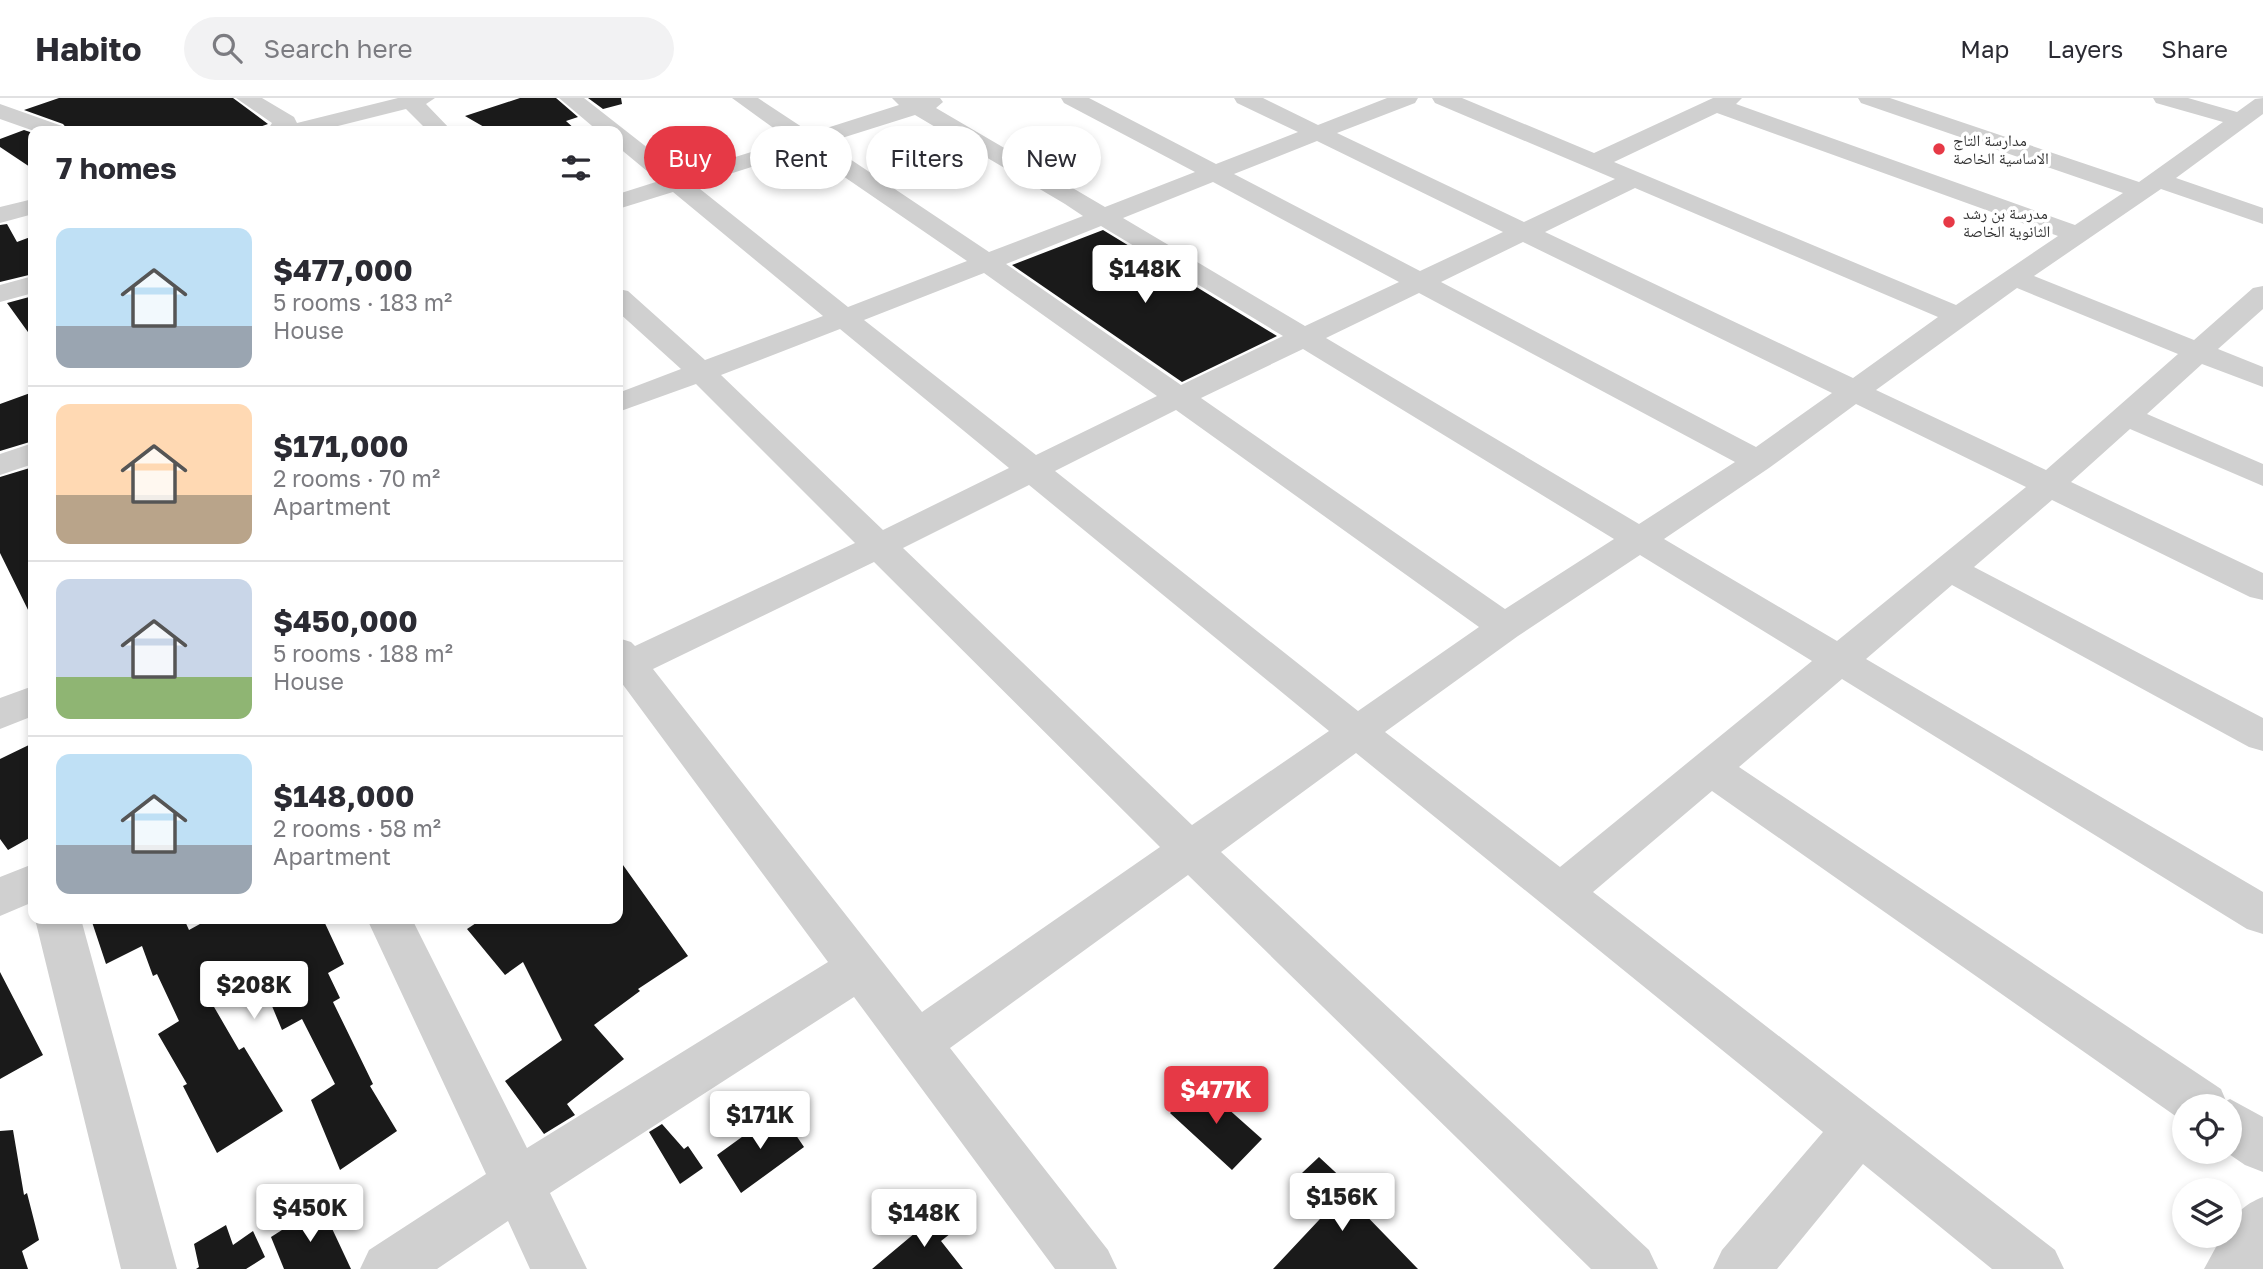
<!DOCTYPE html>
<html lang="en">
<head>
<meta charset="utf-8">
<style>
	:root { --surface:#fff; --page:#f2f2f3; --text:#2b2b33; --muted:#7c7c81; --line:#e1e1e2; --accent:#e63946 }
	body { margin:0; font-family:"Golos Text","Noto Naskh Arabic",sans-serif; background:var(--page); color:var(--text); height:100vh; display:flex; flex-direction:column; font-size:26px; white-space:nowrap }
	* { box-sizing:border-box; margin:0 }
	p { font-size:23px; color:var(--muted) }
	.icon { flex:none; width:38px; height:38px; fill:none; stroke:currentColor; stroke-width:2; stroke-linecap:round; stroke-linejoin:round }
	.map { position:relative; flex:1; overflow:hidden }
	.details { position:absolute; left:28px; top:28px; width:595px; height:798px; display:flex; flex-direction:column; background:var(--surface); border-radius:14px; box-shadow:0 4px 10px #0003 }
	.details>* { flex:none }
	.banner { position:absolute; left:644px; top:28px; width:665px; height:63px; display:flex; gap:14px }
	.controls { position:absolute; left:2172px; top:996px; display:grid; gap:14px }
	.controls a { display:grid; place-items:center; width:70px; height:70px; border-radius:50%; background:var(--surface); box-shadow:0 4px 10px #0003; font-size:35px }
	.price { position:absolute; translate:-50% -60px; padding:0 16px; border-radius:7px; background:#fff; color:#222; font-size:23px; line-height:46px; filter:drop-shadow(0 2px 4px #0008) }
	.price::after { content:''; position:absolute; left:50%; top:42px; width:21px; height:16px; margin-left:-10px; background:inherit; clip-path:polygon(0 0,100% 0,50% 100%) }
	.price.selected { background:var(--accent); color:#fff }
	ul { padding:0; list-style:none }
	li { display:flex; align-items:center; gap:21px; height:175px; padding:0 28px }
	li+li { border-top:2px solid var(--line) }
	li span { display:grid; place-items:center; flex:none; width:196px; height:140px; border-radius:14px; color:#555 }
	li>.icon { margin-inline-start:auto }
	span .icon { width:84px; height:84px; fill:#fffc; stroke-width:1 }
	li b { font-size:30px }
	h2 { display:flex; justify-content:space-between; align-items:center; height:84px; padding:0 28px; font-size:30px }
	.chip { padding:0 24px; border-radius:32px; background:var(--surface); box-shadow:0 4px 10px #0003; font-size:24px; line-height:63px }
	.chip.selected { background:var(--accent); color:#fff }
	header { display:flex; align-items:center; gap:42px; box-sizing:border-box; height:98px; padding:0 35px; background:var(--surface); border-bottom:2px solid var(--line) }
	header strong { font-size:33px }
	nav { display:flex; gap:38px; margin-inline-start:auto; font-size:24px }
	.search { width:490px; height:63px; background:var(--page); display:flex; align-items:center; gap:18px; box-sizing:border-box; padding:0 24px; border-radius:38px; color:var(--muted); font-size:26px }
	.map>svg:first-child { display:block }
	.building { fill:#1a1a1a }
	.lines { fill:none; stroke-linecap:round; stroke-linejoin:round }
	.minor { fill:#d0d0d0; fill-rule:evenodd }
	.poi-dot { fill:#e63946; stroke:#fff; stroke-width:2.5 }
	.labels { text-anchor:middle; stroke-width:7; stroke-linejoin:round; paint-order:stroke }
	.far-poi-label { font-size:16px; fill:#333; stroke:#fff; text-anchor:start }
</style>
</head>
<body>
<header>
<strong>Habito</strong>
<div class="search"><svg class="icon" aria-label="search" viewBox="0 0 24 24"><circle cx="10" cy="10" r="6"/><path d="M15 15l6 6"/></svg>Search here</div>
<nav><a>Map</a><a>Layers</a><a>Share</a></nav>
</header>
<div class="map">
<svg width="2263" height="1171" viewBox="0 0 2263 1171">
	<rect width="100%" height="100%" fill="#fff"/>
	<path class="building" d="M59 0H233L268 26 248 33H69L63 26 24 12Z
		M520 0H556L578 19 566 23 577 33H491L465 18Z
		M588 0H621L622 6 603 11Z
		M24 32 33 35V71L0 49V41Z
		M7 126 17 144 33 138V176L0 184V127Z
		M1103 132 1277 238 1182 284 1012 167Z
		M33 198V241L7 205Z
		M33 294V343L0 353V306Z
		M33 369V522L0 455V379Z
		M33 645V738L8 752 0 741V661Z
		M618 760 688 858 638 891 640 893 594 927 624 961 567 1006 575 1017 544 1036 505 983 562 942 523 864 505 877 467 831 482 821H618Z
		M91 821H184L189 832 209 821H323L344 866 328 875 340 900 333 904 373 986 370 988 397 1033 340 1072 311 1002 335 986 302 921 282 932 254 865 211 889 217 898 210 902 239 952 244 949 283 1013 217 1055 183 988 187 986 158 936 179 923 157 876 153 878 142 848 106 866Z
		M0 874 43 957 0 981Z
		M1199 985 1262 1041 1232 1072 1170 1015Z
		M779 1012 804 1049 741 1095 717 1057Z
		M662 1026 684 1051 688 1048 703 1070 680 1086 649 1034Z
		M13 1032 24 1097 27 1095 39 1142 22 1153 28 1171H0V1033Z
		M1319 1059 1361 1098 1354 1105 1418 1171H1273L1334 1106 1302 1075Z
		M321 1107 351 1171H284L271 1139Z
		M940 1114 955 1132 941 1143 963 1171H872Z
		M226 1127 233 1147 253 1133 265 1159 246 1171H196L199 1169 194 1146Z"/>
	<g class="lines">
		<path class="minor" d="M236 0H262L294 19 297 25 398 0H435L426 6 452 33H428L406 11 318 33H267L272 25Z
			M559 0H584L681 76 790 42 732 0H758L811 35 899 7 892 0H940L943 4 936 10 1105 109 1195 74 1064 5 1061 0H1089L1216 66 1298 34 1237 5 1234 0H1263L1318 27 1387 0H1418L1415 5 1337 35 1524 124 1615 81 1435 5 1432 0H1462L1594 55 1713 0H1742L1736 6 2075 127 2123 95 1861 5 1858 0H1890L2139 84 2223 24 2156 5 2153 0H2188L2237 14 2255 1 2263 0V16L2176 80 2263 110V126L2161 91 2034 178 2194 242 2253 190 2263 188V211L2218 251 2263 269V289L2202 266 2147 316 2263 366V388L2130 331 2071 384 2263 475V502L2250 499 2052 402 1974 469 2263 620V653L2249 649 1952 487 1866 561 2263 794V836L2247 831 1842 581 1739 669 2221 991 2226 1003 2230 1001 2263 1019V1074L2245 1067 2226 1054H2230V1008H2184V1024L1712 693 1593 794 2055 1152 2064 1171H1992L1863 1066 1777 1171H1713L1722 1152 1823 1034 1356 655 1221 754 1649 1152 1658 1171H1591L1188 777 950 950 1108 1152 1117 1171H1055L854 899 550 1095 587 1171H530L508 1123 437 1171H360L369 1152 486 1076 367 821H412L527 1050 828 864 618 580V540L631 544 635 548 855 445 696 286 618 314V295L681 271 618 214V191L628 193 705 262 823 218 673 94 618 111V96L659 83 618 49V33H598ZM1717 15 2058 138 1956 207 1614 64ZM915 17 1065 106 1083 118 989 154 826 45ZM1317 43 1503 134 1420 173 1234 76ZM805 52 967 163 848 209 695 87ZM1213 84 1399 184 1305 228 1123 120ZM1635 90 1938 219 1853 280 1545 134ZM1101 128 1283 238 1181 287 1006 166ZM1523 144 1832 295 1756 349 1441 184ZM984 175 1157 298 1036 357 864 222ZM2017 190 2178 256 2046 372 1876 292ZM1419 195 1735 364 1639 426 1326 240ZM840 231 1009 370 883 432 721 277ZM1303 251 1614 441 1505 511 1201 300ZM1856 306 2026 389 1837 543 1664 441 1769 370ZM1176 312 1479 529 1358 613 1055 373ZM1029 387 1329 633 1192 727 903 450ZM1640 457 1812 563 1560 769 1385 634 1518 538ZM874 464 1160 749 922 914 653 571Z
			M0 6 62 28 65 33H34L0 21Z
			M33 101V116L0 125V109Z
			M33 178V195L0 204V187Z
			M33 345V366L0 377V356Z
			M33 588V618L0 631V600Z
			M33 766V804L0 818V779Z
			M35 821H81L177 1171H121Z
			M2263 1099V1171H2204L2222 1138H2230C2230 1117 2245 1106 2263 1099Z"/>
	</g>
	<g class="poi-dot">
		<circle cx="1939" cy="51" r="7"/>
		<circle cx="1949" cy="124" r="7"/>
	</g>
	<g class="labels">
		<g class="far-poi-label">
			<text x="1953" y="48">مدارسة التاج<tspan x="1953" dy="18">الاساسية الخاصة</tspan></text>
			<text x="1963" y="121">مدرسة بن رشد<tspan x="1963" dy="18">الثانوية الخاصة</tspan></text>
		</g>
	</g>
</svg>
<div class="controls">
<a><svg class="icon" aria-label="locate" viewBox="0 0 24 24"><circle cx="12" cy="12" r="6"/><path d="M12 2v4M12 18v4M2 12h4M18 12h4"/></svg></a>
<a><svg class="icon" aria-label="layers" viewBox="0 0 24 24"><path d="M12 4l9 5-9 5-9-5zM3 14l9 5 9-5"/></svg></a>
</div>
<b class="price" style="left:1145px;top:207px">$148K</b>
<b class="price" style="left:254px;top:923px">$208K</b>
<b class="price selected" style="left:1216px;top:1028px">$477K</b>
<b class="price" style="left:760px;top:1053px">$171K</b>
<b class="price" style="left:1342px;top:1135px">$156K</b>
<b class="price" style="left:310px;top:1146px">$450K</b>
<b class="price" style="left:924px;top:1151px">$148K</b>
<div class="banner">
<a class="chip selected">Buy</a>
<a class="chip">Rent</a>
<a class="chip">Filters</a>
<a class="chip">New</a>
</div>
<section class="details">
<h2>7 homes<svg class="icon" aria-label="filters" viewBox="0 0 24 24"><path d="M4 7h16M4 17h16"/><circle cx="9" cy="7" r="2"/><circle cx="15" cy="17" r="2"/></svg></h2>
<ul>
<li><span style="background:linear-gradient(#bfe0f5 70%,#9aa5b1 0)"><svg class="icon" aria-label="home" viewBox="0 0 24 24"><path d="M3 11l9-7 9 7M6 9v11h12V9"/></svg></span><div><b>$477,000</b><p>5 rooms · 183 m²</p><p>House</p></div></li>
<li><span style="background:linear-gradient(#ffd9b3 65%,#b9a48a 0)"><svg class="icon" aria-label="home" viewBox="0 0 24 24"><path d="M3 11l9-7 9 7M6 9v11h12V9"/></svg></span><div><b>$171,000</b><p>2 rooms · 70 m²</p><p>Apartment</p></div></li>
<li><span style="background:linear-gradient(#c9d6e8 70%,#8fb573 0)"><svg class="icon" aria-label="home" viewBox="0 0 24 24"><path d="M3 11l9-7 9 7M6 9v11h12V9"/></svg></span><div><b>$450,000</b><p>5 rooms · 188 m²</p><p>House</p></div></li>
<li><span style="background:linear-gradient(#bfe0f5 65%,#9aa5b1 0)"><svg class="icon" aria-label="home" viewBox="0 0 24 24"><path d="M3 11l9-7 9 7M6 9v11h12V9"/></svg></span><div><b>$148,000</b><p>2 rooms · 58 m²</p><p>Apartment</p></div></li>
</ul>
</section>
</div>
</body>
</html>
